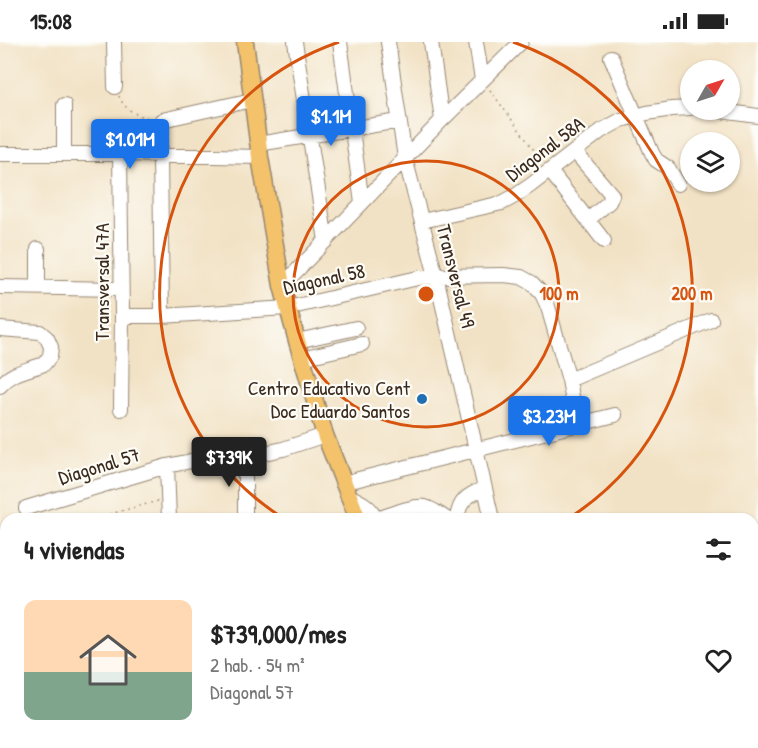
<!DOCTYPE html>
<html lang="es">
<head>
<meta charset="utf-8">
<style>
	:root { --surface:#fff; --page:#f2f2f2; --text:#222; --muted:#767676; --accent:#1a73e8 }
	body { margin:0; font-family:"Patrick Hand",sans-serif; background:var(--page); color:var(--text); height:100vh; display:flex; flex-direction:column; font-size:22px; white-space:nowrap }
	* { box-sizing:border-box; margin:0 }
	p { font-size:20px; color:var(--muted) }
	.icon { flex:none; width:33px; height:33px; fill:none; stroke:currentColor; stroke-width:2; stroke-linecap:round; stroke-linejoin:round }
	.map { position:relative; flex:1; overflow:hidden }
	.drawer { position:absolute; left:0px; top:471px; width:759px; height:236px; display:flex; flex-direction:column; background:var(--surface); border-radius:18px 18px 0 0; box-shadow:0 2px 4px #0004 }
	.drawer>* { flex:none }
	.needle { width:39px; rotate:51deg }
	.fabs { position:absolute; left:680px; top:18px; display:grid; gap:12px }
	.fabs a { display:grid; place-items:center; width:60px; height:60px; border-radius:50%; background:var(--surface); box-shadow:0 2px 4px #0004; font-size:30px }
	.price { position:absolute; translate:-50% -51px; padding:0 14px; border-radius:6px; background:var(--accent); color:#fff; font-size:20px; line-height:39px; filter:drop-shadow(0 2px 3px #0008) }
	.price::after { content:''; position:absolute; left:50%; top:36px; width:18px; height:14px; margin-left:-9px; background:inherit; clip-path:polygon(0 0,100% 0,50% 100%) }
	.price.on { background:#222; color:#fff }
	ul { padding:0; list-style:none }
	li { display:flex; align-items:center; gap:18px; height:150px; padding:0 24px }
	li span { display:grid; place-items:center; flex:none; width:168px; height:120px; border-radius:12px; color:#555 }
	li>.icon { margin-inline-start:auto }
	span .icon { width:72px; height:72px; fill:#fffc; stroke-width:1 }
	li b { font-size:26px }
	h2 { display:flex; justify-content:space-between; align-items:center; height:72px; padding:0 24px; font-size:26px }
	.status { display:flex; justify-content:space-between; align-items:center; height:42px; padding:0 30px; background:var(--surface); direction:ltr }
	.status svg { height:16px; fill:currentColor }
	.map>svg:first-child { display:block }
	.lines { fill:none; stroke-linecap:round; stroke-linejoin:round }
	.minor-casing { stroke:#968672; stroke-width:16 }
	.major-casing { stroke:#968672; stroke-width:19 }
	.path { stroke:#968672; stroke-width:1.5; stroke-dasharray:1.5 4.5; stroke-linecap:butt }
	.minor { stroke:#fff; stroke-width:14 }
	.major { stroke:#f3c26a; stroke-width:16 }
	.ring { fill:none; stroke:#d7540e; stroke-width:3 }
	.poi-dot { fill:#1f6fb2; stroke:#fdfcf7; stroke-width:2 }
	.labels { text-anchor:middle; stroke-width:4.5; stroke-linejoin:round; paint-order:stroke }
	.street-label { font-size:20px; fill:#3b2a1e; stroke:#fdfcf7 }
	.poi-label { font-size:20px; fill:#3b2a1e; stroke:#fdfcf7; text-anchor:end }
	.centre { fill:#d7540e; stroke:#fdfcf7; stroke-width:3 }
	.ring-label { font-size:18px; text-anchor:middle; font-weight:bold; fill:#d7540e; stroke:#fdfcf7; stroke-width:4.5; stroke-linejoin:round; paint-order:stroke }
</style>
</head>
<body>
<div class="status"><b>15:08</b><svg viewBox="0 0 49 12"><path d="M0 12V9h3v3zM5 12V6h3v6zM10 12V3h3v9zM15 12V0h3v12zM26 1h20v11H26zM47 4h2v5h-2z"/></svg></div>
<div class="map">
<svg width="758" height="706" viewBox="0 0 758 706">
	<rect width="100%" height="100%" fill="#fdfcf7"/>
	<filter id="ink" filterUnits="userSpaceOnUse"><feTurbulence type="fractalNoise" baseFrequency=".0167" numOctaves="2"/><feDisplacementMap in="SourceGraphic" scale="12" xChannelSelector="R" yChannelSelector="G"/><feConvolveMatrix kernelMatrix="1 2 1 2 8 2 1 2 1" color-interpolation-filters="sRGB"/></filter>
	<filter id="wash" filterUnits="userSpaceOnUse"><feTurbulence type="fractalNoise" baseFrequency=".008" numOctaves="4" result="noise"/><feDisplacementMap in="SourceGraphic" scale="24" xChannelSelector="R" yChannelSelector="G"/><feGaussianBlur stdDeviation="1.35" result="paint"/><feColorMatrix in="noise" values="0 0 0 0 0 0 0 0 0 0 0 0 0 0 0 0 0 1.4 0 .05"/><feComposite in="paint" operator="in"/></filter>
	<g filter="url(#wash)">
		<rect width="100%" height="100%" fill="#f2e2c5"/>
	</g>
	<g filter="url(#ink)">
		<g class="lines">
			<g class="minor-casing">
				<path id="minor" d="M114 0 115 45
					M295 0 326 199
					M340 0 362 161
					M388 0 405 116 436 234 492 477
					M431 0 442 78
					M476 0 482 38
					M611 15 652 111 656 118 668 126 678 142
					M64 63V112
					M714 68 758 74
					M258 102 399 79
					M575 110 612 153 609 160 588 178
					M0 112H120L260 115
					M120 112 122 274 121 367
					M550 129 604 199
					M422 179 502 161 515 154 531 143 601 89 621 78 647 71 672 67 690 66
					M38 207V245
					M282 244 442 78 521 0
					M0 245 121 247
					M122 274H162L288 266 418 236 436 234 503 233 521 235 532 241 542 252 548 265 569 338 577 382
					M162 274 160 113 162 78 252 58
					M0 287 40 290 47 296 51 305 50 314 44 322C26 329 13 329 0 344
					M297 299 356 286
					M302 316 362 302
					M569 338 711 278
					M167 424 169 477
					M343 441 615 373
					M348 454C362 459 370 465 377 477
					M26 466 167 424 196 418 245 415 283 407 325 393
					M245 477V415
					M377 477C390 473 412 463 425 465 433 467 440 473 447 477
					M457 477C459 458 468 453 485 446
					M0 577 6 576
					M753 636 758 633
					M714 706V700"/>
			</g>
			<g class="major-casing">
				<path id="major" d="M245 0 260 115 282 244 297 299 325 393 358 477
					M398 700V706"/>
			</g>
			<path class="path" d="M490 48 542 119
				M119 54C124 67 136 74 150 76
				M110 472 158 459"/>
			<use href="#minor" class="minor"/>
			<use href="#major" class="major"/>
		</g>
	</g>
	<g class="ring">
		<circle cx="426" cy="252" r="133"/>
		<path d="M283 476A266 266 0 0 1 339 0M513 0A266 266 0 0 1 569 476"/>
	</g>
	<circle class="poi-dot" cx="422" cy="357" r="6"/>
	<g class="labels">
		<g class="street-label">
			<text transform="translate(545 107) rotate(-37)" y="7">Diagonal 58A</text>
			<text transform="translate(456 234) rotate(76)" y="7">Transversal 49</text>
			<text transform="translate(324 237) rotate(-12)" y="7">Diagonal 58</text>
			<text transform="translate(102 240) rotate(-90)" y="7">Transversal 47A</text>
			<text transform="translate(99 424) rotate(-17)" y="7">Diagonal 57</text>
		</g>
		<g class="poi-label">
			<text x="410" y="353">Centro Educativo Cent<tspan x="410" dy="23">Doc Eduardo Santos</tspan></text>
		</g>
	</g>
	<circle cx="426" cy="252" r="9" class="centre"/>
	<g class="ring-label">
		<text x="559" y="258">100 m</text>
		<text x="692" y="258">200 m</text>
	</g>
</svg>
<div class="fabs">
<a><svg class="needle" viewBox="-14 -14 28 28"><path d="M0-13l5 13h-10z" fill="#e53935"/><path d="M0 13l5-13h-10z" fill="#767676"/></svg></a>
<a><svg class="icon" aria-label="layers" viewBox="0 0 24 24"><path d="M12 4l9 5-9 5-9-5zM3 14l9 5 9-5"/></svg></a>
</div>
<b class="price" style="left:331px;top:105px">$1.1M</b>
<b class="price" style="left:130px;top:128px">$1.01M</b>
<b class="price" style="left:549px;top:405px">$3.23M</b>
<b class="price on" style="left:229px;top:446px">$739K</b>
<section class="drawer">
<h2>4 viviendas<svg class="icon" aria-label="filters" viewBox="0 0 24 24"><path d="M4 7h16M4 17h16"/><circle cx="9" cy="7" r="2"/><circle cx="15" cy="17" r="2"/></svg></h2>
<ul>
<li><span style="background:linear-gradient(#ffd9b3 60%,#7fa58c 0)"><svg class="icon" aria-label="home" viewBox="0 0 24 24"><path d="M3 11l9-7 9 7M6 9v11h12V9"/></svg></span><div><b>$739,000/mes</b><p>2 hab. · 54 m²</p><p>Diagonal 57</p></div><svg class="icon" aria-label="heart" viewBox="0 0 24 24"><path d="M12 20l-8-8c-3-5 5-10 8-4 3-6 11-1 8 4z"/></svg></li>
</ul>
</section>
</div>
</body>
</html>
